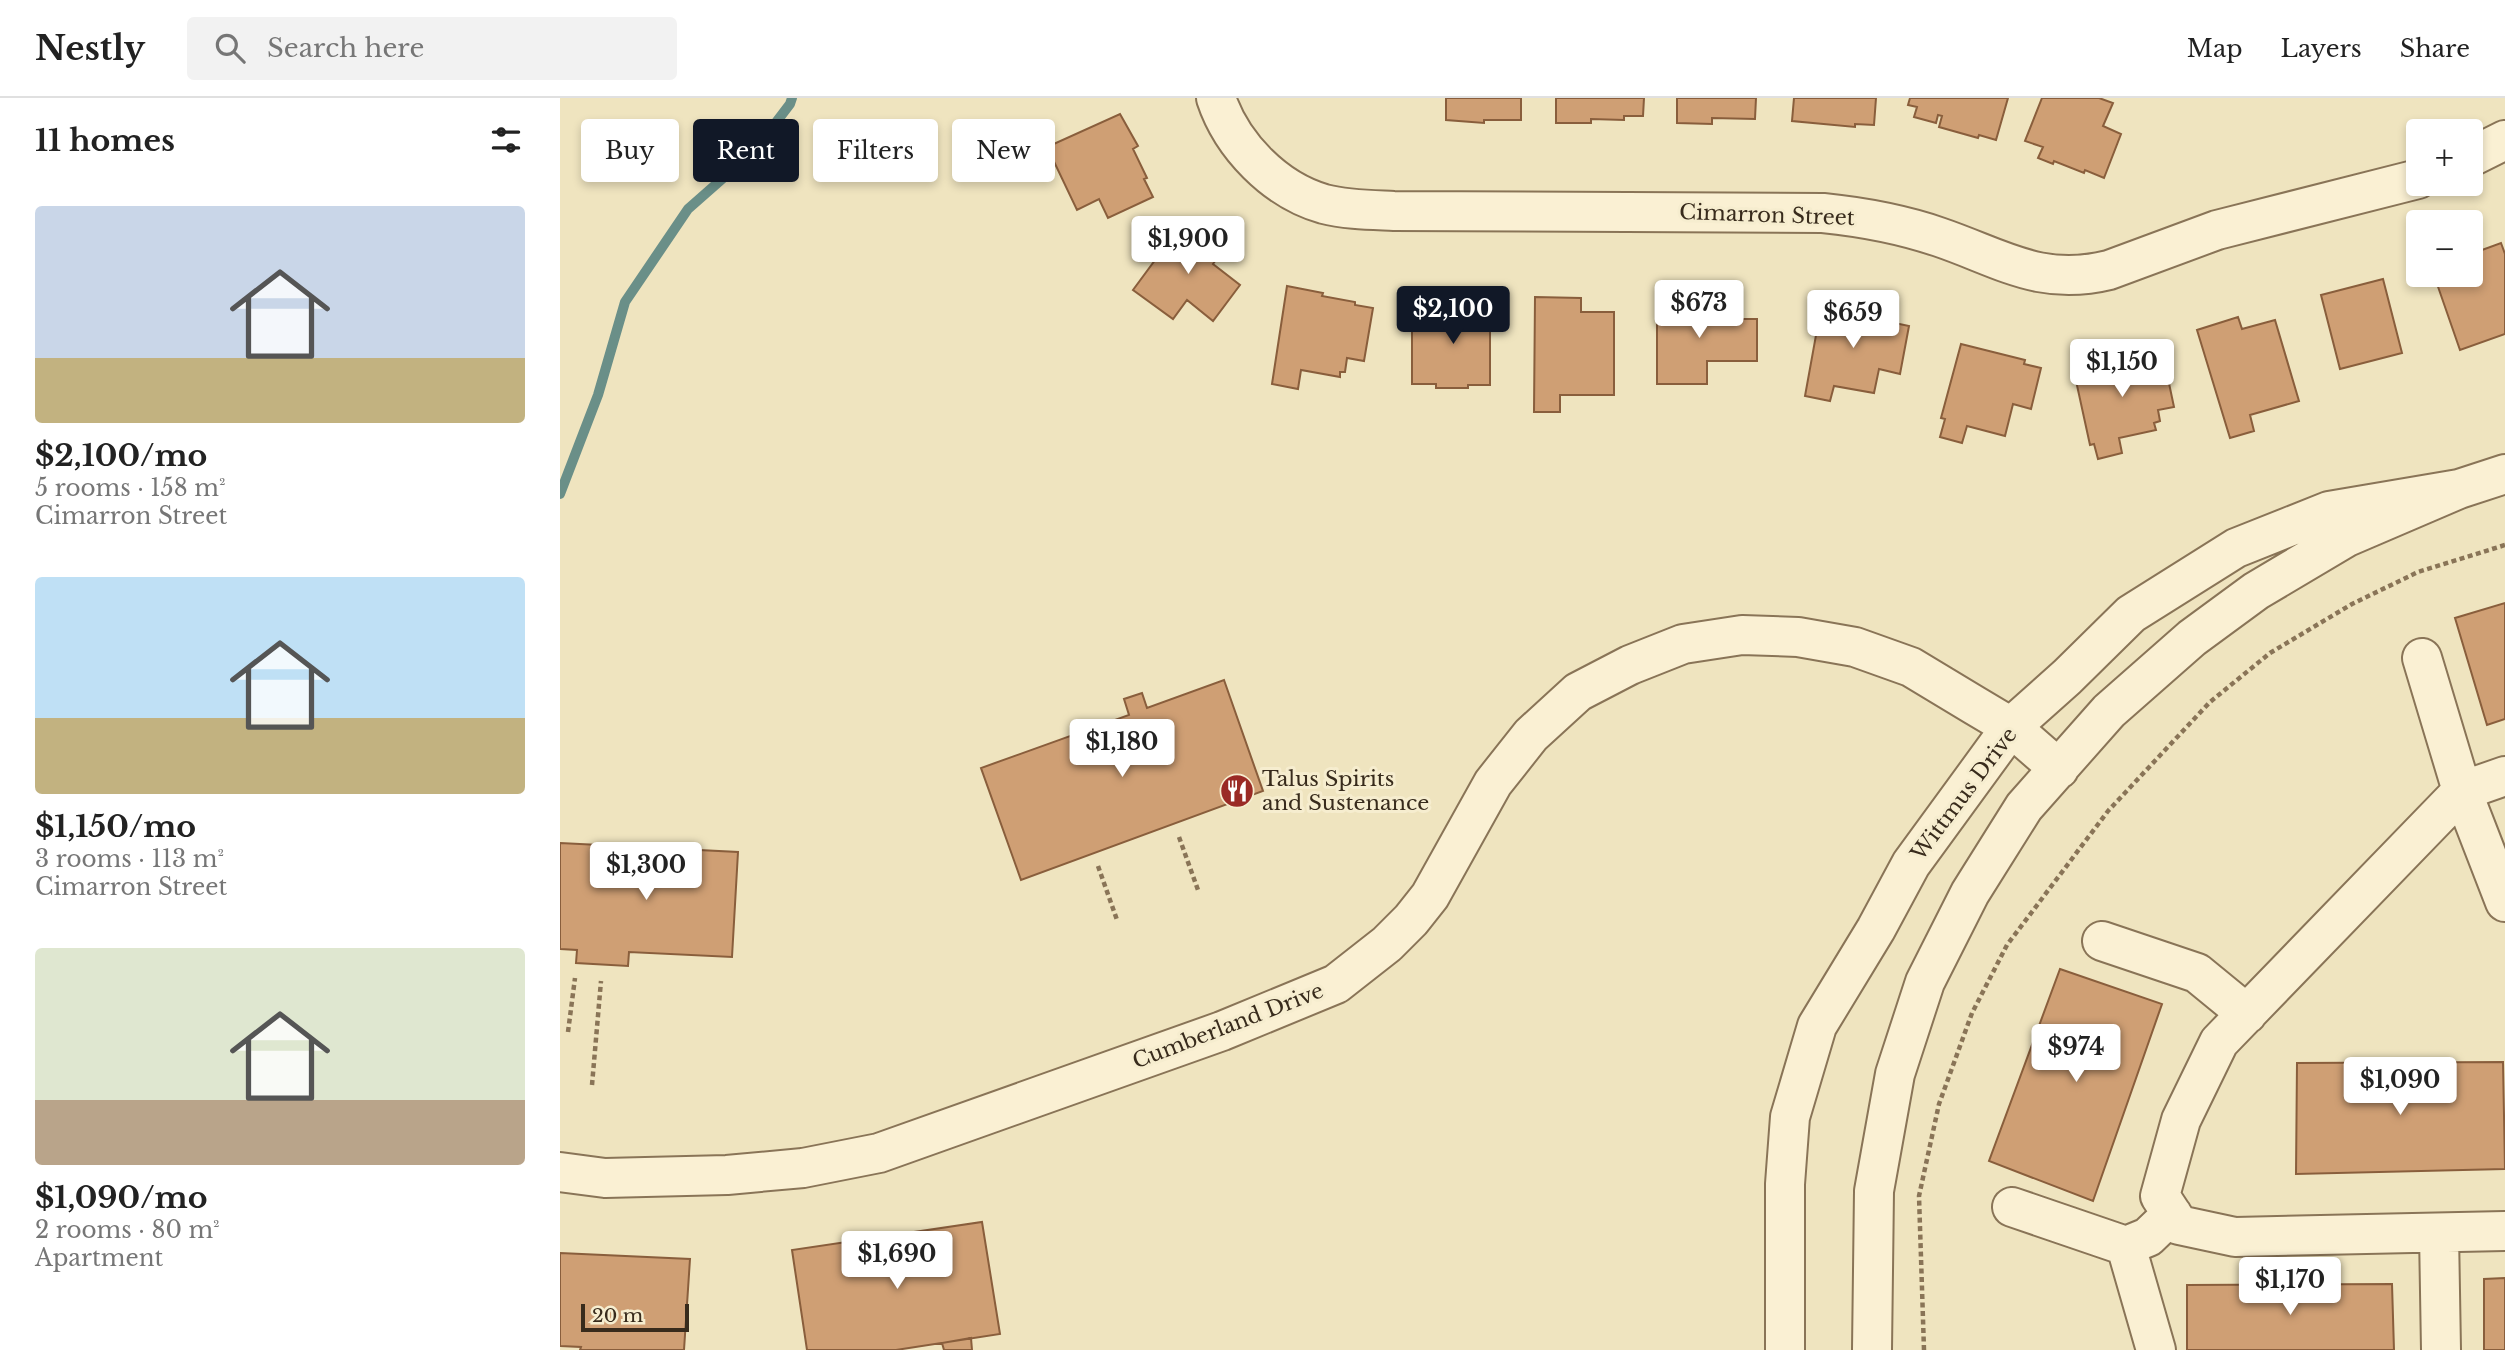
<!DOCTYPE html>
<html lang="en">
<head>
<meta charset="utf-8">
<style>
	:root { --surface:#fff; --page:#f2f2f2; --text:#222; --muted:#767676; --line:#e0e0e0; --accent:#111827 }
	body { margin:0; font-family:"Libre Baskerville",serif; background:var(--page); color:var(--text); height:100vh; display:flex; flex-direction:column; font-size:26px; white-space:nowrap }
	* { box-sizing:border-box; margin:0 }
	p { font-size:23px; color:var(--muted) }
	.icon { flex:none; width:38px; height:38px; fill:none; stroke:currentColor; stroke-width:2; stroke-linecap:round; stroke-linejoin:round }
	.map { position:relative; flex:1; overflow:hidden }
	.side { display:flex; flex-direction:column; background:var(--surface); width:560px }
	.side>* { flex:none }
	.top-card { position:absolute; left:21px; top:21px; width:665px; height:63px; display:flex; gap:14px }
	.fabs { position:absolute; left:1846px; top:21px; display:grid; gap:14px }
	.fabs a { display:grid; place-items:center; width:77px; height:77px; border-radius:7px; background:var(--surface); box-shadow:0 4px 10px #0003; font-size:35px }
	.scale { position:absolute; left:21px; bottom:18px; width:108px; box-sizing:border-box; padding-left:7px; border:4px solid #382b1c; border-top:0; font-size:19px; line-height:24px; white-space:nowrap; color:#382b1c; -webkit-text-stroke:5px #f6edcf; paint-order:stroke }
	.price { position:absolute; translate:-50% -60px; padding:0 16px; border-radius:7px; background:#fff; color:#222; font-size:23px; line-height:46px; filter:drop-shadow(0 2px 4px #0008) }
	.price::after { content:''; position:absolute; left:50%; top:42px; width:21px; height:16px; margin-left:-10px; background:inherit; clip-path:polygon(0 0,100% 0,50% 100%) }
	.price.on { background:var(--accent); color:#fff }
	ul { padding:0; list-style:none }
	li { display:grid; align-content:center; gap:14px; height:371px; padding:0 35px }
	li span { display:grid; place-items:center; height:217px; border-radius:7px; color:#555 }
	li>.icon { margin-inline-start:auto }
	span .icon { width:126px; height:126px; fill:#fffc; stroke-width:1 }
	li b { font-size:30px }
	h2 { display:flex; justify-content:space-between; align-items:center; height:84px; padding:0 35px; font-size:30px }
	.pill { padding:0 24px; border-radius:7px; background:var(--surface); box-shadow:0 4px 10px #0003; font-size:24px; line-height:63px }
	.pill.on { background:var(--accent); color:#fff }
	header { display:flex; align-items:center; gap:42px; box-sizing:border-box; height:98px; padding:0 35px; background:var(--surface); border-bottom:2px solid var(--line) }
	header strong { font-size:33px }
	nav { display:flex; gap:38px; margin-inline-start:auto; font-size:24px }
	.search { width:490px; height:63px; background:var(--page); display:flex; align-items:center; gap:18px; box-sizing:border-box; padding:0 24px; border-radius:7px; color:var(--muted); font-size:26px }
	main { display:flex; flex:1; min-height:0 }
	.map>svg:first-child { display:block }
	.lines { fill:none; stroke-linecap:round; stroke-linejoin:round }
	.stream { stroke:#6a8f88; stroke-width:10 }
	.building { fill:#cf9f74; stroke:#895e3c; stroke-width:2 }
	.minor-casing { stroke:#897457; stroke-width:42 }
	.path { stroke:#897457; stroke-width:4.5; stroke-dasharray:5 3.5; stroke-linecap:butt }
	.minor { stroke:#faf0d3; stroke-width:38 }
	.labels { text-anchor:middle; stroke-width:6; stroke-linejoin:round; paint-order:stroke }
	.street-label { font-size:21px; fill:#382b1c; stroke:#f6edcf }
	.poi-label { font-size:21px; fill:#382b1c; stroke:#f6edcf; text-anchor:start }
</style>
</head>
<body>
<header>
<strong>Nestly</strong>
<div class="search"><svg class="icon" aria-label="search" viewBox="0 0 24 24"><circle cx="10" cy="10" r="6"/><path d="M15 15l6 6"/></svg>Search here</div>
<nav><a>Map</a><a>Layers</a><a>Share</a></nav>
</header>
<main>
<section class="side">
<h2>11 homes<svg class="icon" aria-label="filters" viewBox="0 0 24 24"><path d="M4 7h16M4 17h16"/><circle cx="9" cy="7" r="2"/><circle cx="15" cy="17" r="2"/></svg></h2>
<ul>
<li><span style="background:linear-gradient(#c9d6e8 70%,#c2b280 0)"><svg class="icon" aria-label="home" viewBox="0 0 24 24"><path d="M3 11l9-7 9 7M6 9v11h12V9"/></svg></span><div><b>$2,100/mo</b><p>5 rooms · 158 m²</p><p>Cimarron Street</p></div></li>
<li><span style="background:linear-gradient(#bfe0f5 65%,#c2b280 0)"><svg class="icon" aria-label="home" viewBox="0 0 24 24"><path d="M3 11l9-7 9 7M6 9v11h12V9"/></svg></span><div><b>$1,150/mo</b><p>3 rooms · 113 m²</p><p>Cimarron Street</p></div></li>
<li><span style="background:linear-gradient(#dfe7d0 70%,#b9a48a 0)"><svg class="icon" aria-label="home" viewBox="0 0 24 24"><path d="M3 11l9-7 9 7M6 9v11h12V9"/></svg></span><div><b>$1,090/mo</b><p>2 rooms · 80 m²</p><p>Apartment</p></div></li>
</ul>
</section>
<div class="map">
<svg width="1945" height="1252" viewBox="0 0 1945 1252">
	<rect width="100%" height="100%" fill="#efe4bf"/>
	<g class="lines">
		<path class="stream" d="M0 396 38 297 65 204 128 111 195 52 230 6 232 0"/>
	</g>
	<path class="building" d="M886 0H961V22H924V25L886 22Z
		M996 0H1084L1083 18H1064V22L1031 21V25H996Z
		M1117 0H1196L1195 21 1152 20V26L1117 25Z
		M1234 0H1316L1314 27 1295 26V29L1232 23Z
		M1350 0H1448L1436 42 1419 37 1418 40 1379 29 1382 18 1378 17 1376 25 1354 19 1357 9 1348 7Z
		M1482 0H1539L1553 5 1543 28 1561 36 1544 80 1525 72 1524 75 1494 63 1493 66 1478 60 1483 49 1465 43Z
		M560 16 578 48 573 51 587 80 584 81 593 99 548 120 539 101 517 112 487 49Z
		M627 124 663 152 653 166 680 187 653 223 627 202 613 221 573 192 618 131 620 132Z
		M1941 145 1945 156V236L1900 252 1876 183 1882 181 1881 177H1911V156Z
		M1823 181 1842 255 1780 271 1761 197Z
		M727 188 763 195 762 198 795 204V207L813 210 804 263 787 260 785 274H780V279L741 272 738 291 712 286Z
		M975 199 1021 200V214H1054V297H1000V314H974Z
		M1097 199H1146V217H1180V221H1197V263H1147V286H1097Z
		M891 201H930V287H908V290H876V286H852V215H879V222H891Z
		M1262 204 1300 209 1299 214 1331 221 1330 224 1349 228 1340 276 1319 271 1314 295 1274 288 1270 303 1245 298Z
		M1678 219 1682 231 1715 222 1739 303 1690 317 1694 333 1670 340 1637 232Z
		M1401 246 1465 262 1464 266 1481 270 1471 311 1453 306 1445 338 1407 328 1402 345 1380 339 1385 321 1381 320Z
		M1584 257V260L1603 257 1614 309 1598 312 1600 323 1594 325 1596 332 1559 340 1562 355 1538 361 1534 346 1530 347 1513 269 1551 260 1552 264Z
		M1945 505V621L1927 627 1895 520Z
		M664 582 703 693 461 782 421 670 569 617 564 601 582 595 587 610Z
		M0 745 178 754 172 859 69 854 68 868 16 865 17 852 0 851Z
		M1500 871 1602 906 1533 1103 1429 1063Z
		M1943 964 1945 1071 1736 1076 1737 965Z
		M422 1124 440 1236 336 1252H247L232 1152Z
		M0 1155 130 1161 124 1252H20L21 1249 0 1248Z
		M1945 1180V1252H1924V1181Z
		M1832 1186 1834 1252H1627V1187Z
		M411 1240 412 1252H384L382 1245Z"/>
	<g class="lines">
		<g class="minor-casing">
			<path id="minor" d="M656 0C672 48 715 92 764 106 787 112 811 112 834 113L1263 115C1302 119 1341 126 1379 139 1441 160 1480 189 1549 172L1657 132 1858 81
				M1911 59 1945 42
				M1862 560 1902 693 1945 804
				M1945 678 1902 693 1659 944 1621 1022 1600 1098 1619 1127 1675 1139 1945 1133
				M1542 843 1637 875 1687 916
				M0 1074 45 1080 167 1077 243 1070 319 1055 662 933 776 886 827 846 851 822 870 798 933 685 971 637 1018 594 1070 567 1123 546 1182 537 1238 539 1295 549 1351 569 1414 607 1451 629 1499 671
				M1452 1109 1566 1148 1588 1139 1612 1116
				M1879 1135 1881 1252
				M1566 1148 1596 1252
				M1225 1252V1086L1230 1019 1257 928 1316 831 1351 766 1451 629 1507 579 1571 516 1676 450 1769 413 1899 391
				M1312 1252 1314 1093 1335 976 1365 884 1410 795 1464 709 1549 613 1632 540 1696 493 1787 439 1899 391 1945 376"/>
		</g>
		<path class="path" d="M619 739 638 792
			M538 768 557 822
			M8 934 15 880
			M32 987 41 883
			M1364 1252 1359 1098 1379 1006 1412 915 1447 847 1548 713 1650 604 1710 555 1792 506 1858 474 1945 447"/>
		<use href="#minor" class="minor"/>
	</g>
	<defs>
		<g id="restaurant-disc" transform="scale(1.75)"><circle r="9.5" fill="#9a2a25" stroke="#f6edcf"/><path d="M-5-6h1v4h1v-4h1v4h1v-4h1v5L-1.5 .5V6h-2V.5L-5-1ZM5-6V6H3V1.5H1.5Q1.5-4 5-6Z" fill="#fff"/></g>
	</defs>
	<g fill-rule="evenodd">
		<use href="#restaurant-disc" x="677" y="693"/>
	</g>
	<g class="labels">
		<g class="street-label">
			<text transform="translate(1207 117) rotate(2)" y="7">Cimarron Street</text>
			<text transform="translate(1404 696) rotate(-53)" y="7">Wittmus Drive</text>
			<text transform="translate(668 928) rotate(-21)" y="7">Cumberland Drive</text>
		</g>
		<g class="poi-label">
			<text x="702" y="688">Talus Spirits<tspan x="702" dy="24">and Sustenance</tspan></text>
		</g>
	</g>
</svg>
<div class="fabs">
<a>+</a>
<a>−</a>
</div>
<div class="scale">20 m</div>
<b class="price" style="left:628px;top:178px">$1,900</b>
<b class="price" style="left:1139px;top:242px">$673</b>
<b class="price on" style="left:893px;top:248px">$2,100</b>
<b class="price" style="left:1293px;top:252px">$659</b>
<b class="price" style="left:1562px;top:301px">$1,150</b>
<b class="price" style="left:562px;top:681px">$1,180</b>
<b class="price" style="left:86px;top:804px">$1,300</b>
<b class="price" style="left:1516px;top:986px">$974</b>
<b class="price" style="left:1840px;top:1019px">$1,090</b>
<b class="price" style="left:337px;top:1193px">$1,690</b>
<b class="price" style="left:1730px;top:1219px">$1,170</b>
<div class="top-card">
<a class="pill">Buy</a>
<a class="pill on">Rent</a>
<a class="pill">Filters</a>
<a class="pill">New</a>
</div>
</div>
</main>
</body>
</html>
